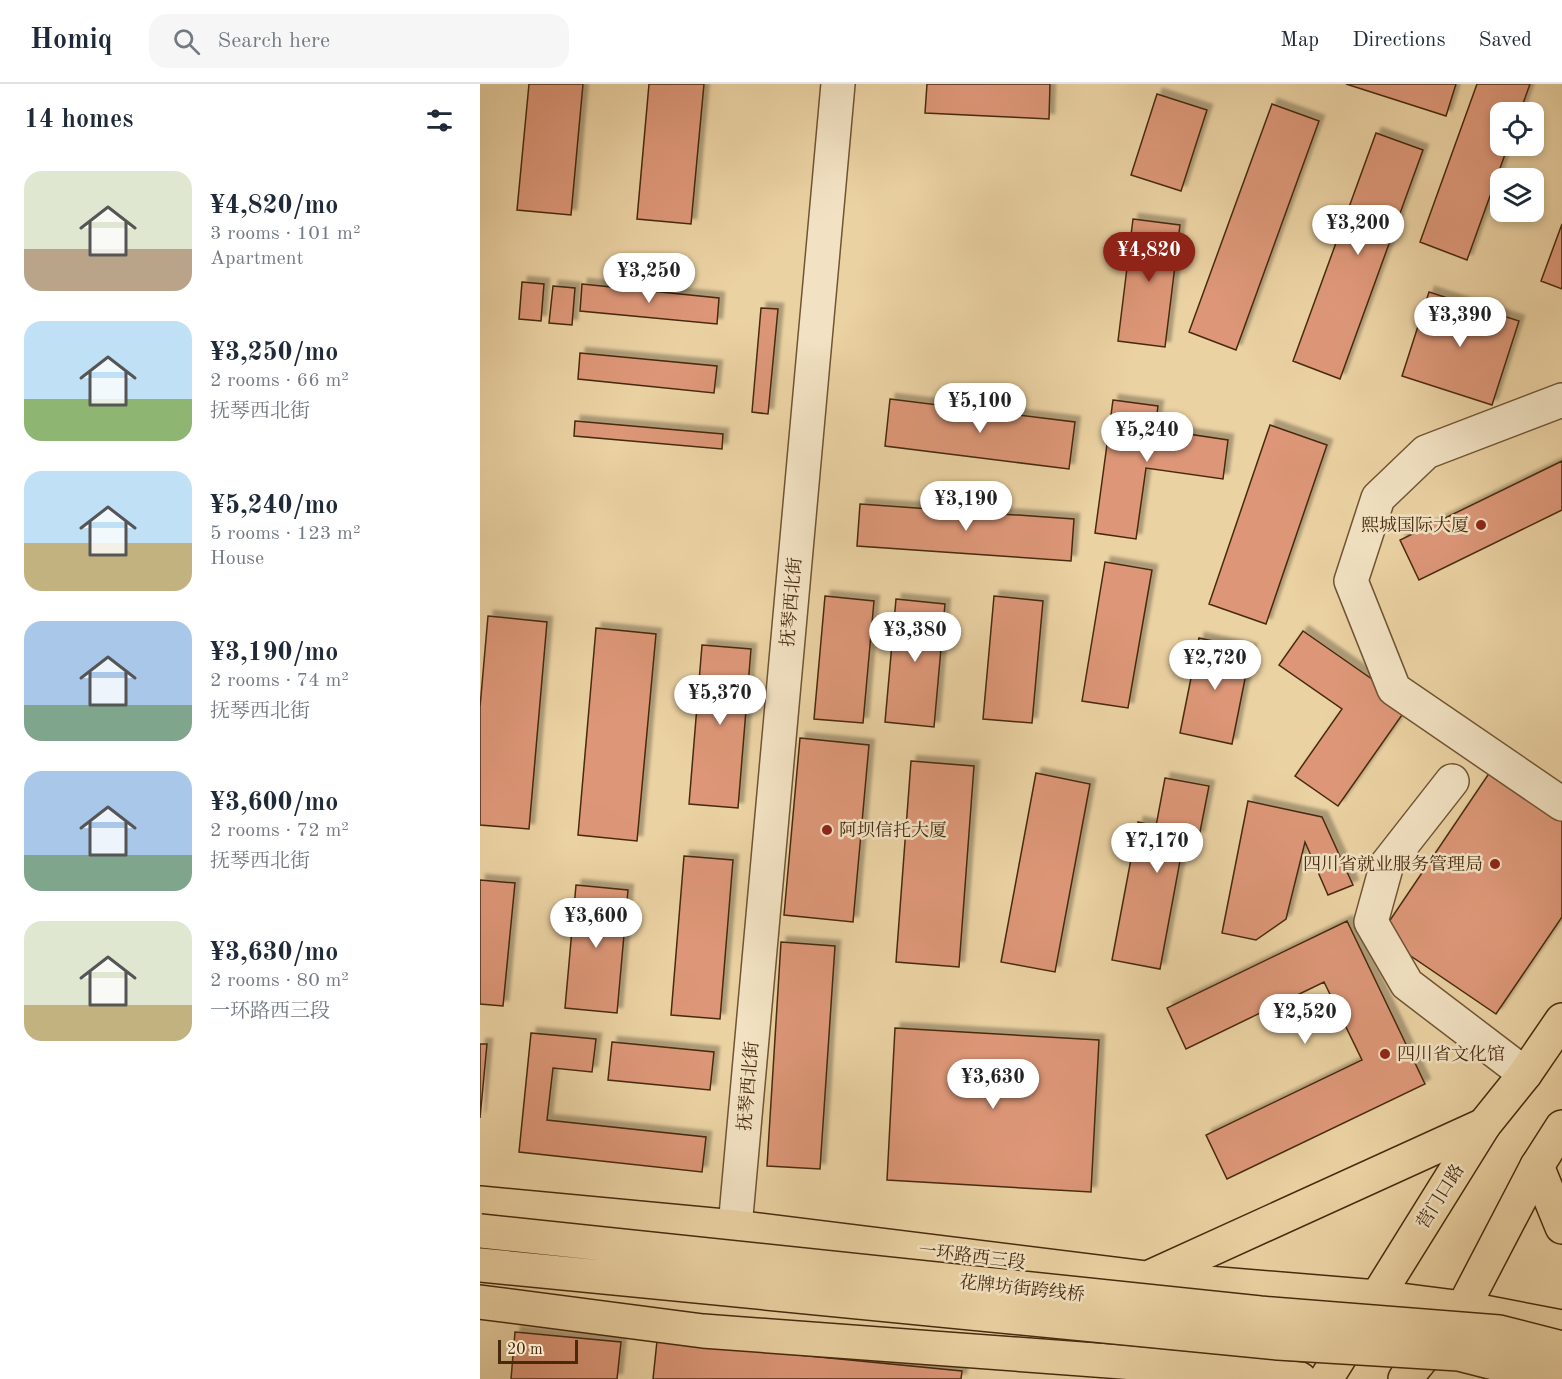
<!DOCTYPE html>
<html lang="en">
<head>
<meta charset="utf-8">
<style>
	:root { --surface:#fff; --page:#f6f6f7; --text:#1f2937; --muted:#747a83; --line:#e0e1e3; --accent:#8f2418 }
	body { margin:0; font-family:"Old Standard TT","Noto Serif SC",serif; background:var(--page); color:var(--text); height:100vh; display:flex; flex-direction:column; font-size:22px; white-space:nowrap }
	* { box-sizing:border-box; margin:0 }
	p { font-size:20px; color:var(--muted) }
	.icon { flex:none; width:33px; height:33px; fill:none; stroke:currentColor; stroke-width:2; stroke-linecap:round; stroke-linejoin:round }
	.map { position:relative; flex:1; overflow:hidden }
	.drawer { display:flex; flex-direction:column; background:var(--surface); width:480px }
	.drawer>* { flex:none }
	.fabs { position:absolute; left:1010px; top:18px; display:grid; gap:12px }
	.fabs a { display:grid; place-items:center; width:54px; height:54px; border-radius:12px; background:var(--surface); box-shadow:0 3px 9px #0003; font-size:30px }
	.scale { position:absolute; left:18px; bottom:15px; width:80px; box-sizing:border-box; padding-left:6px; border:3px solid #472a0e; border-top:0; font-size:16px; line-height:21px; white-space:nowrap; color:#472a0e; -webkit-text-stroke:4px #f2e2c3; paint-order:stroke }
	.price { position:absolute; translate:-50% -51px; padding:0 14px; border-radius:21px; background:#fff; color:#222; font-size:20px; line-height:39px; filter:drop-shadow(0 2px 3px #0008) }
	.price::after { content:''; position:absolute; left:50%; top:36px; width:18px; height:14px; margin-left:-9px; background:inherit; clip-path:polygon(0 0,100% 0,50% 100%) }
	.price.selected { background:var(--accent); color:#fff }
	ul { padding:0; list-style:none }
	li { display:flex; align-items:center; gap:18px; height:150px; padding:0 24px }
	li span { display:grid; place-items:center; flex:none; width:168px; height:120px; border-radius:18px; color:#555 }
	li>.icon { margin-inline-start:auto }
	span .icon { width:72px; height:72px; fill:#fffc; stroke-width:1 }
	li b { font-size:26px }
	h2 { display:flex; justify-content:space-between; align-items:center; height:72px; padding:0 24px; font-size:26px }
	header { display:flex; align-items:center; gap:36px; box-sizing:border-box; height:84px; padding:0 30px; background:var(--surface); border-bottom:2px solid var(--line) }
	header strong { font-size:28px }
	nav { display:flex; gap:33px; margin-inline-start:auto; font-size:21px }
	.search { width:420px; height:54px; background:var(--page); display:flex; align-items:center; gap:15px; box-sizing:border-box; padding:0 21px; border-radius:18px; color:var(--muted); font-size:22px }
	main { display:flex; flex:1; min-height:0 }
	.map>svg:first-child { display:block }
	.building { fill:#dd9778; stroke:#472a0e; stroke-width:1.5; filter:url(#shadow) }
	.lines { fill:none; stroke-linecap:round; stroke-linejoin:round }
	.minor-casing { stroke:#705433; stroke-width:36 }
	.major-casing { stroke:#472a0e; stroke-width:36 }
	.highway-casing { stroke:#472a0e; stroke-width:36 }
	.minor { stroke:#f2e2c3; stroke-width:33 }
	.major { stroke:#ebd2a3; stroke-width:33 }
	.highway { stroke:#ebd2a3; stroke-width:33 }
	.major-bridge-casing { stroke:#472a0e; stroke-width:36; stroke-linecap:butt }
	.major-bridge { stroke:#ebd2a3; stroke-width:33 }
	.poi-dot { fill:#8f2418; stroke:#f2e2c3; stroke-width:2 }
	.labels { text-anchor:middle; stroke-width:5; stroke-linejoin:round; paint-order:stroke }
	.poi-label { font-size:18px; fill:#472a0e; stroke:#f2e2c3; text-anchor:end }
	.street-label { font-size:18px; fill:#472a0e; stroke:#f2e2c3 }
</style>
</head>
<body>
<header>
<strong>Homiq</strong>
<div class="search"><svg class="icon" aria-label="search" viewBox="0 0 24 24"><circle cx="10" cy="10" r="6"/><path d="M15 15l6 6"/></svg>Search here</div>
<nav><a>Map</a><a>Directions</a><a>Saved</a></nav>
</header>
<main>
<section class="drawer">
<h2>14 homes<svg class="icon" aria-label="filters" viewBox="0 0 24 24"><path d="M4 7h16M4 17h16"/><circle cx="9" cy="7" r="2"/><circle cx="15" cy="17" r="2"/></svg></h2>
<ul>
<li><span style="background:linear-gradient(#dfe7d0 65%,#b9a48a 0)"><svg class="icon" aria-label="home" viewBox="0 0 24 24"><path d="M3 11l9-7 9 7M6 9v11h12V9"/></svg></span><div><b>¥4,820/mo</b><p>3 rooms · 101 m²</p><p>Apartment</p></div></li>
<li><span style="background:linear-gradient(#bfe0f5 65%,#8fb573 0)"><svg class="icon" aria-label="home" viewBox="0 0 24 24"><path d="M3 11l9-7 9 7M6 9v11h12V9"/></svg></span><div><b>¥3,250/mo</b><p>2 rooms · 66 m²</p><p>抚琴西北街</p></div></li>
<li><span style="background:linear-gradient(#bfe0f5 60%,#c2b280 0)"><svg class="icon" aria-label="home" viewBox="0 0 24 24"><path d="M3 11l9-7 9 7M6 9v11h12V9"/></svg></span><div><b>¥5,240/mo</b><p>5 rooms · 123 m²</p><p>House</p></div></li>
<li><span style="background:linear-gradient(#a9c7e8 70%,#7fa58c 0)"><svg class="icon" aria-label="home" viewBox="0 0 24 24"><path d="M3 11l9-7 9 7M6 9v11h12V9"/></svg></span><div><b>¥3,190/mo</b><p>2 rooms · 74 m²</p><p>抚琴西北街</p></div></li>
<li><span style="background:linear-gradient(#a9c7e8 70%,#7fa58c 0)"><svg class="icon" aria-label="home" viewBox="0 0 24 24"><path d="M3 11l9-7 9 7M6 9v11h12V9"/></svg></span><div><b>¥3,600/mo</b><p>2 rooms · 72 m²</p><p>抚琴西北街</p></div></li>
<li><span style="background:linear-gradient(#dfe7d0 70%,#c2b280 0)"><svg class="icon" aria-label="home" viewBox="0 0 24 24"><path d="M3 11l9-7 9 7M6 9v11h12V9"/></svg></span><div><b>¥3,630/mo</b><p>2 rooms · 80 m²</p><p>一环路西三段</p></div></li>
</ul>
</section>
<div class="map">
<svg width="1082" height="1295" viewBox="0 0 1082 1295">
	<defs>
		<filter id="shadow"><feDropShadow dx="5.5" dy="-5.5" stdDeviation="1.5" flood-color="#0004"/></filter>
	</defs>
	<rect width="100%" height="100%" fill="#ebd2a3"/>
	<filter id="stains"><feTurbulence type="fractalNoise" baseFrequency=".00333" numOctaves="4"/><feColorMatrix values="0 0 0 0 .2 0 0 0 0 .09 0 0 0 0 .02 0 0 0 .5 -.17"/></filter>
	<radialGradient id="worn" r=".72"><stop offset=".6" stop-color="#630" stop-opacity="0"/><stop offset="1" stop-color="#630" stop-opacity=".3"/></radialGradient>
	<path class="building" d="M49 0H103L91 131 37 126Z
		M169 0H224L211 140 157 135Z
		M447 0H570L569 35 445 29Z
		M866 0H976L966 32Z
		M997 0H1050L1040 28H1020V62H1028L987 176 940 158Z
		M677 10 727 26 701 107 651 91Z
		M792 20 839 37 756 266 709 248Z
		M896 49 943 66 860 295 813 277Z
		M653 135 700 141 685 263 638 257Z
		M1082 140V205L1061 197Z
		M42 198 64 200 61 237 39 235Z
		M102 200 239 214 237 240 100 227Z
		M73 202 95 204 92 241 69 239Z
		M949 208 1039 237 1012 321 922 292Z
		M281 224 298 225 288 330 272 328Z
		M100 269 237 282 234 309 98 295Z
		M410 315 595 338 589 385 405 362Z
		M633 316 678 322 675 345 748 356 743 395 666 384 656 455 615 449Z
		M95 337 243 350 242 365 94 352Z
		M790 341 847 361 786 540 729 520Z
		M1082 377V426L939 496 920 456Z
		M380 420 594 435 591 477 377 462Z
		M625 478 672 486 648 624 602 617Z
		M345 512 394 517 383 639 334 635Z
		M514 512 563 517 552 639 503 635Z
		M416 515 465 520 454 643 405 638Z
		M8 532 67 538 49 745 0 741V623Z
		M116 544 176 550 157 757 98 751Z
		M823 547 929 621 858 722 815 692 862 625 799 581Z
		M719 554 771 565 752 660 700 649Z
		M222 561 271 565 258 724 209 720Z
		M320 654 389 661 373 838 304 831Z
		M431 677 494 682 479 883 416 878Z
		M1014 682 1082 728V833L1016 930 900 851Z
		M556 689 610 700 575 888 521 878Z
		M685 694 729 702 719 753 705 750 680 885 632 876 658 738 676 742Z
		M768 717 842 733 873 801 848 811 825 758 806 835 776 856 742 849Z
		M204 772 253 776 240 935 191 931Z
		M0 796 35 799 23 922 0 920Z
		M96 801 148 806 137 929 85 924Z
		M867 837 945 1000 747 1095 726 1051 882 976 844 898 706 965 687 924Z
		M301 858 355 862 340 1085 287 1082Z
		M415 944 619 956 611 1108 407 1096Z
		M51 949 116 955 112 988 73 984 67 1036 226 1053 222 1088 39 1068Z
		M132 958 234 968 230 1006 128 996Z
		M0 960H7L0 1034Z
		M35 1248 141 1258 137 1295H31Z
		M177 1257 482 1287 481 1295H173Z"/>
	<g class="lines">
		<g class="minor-casing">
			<path id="minor" d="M1082 316 946 368 898 414 871 497 914 605 1082 720
				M972 697 907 780 891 838 927 900 1045 990
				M255 1143 358 0"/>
		</g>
		<g class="major-casing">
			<path id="major" d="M1057 1082 1082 1143
				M0 1119 255 1143 667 1194 897 1213 983 1224 1082 1243
				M670 1193 1004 1041
				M0 1218 223 1247 642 1278 820 1295"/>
		</g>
		<g class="highway-casing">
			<path id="highway" d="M846 1295 1004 1041 1045 990 1082 936
				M925 1295 983 1224 1057 1082 1082 1043"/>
		</g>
		<use href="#minor" class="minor"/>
		<use href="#major" class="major"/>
		<use href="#highway" class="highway"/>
		<g class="major-bridge-casing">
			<path id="major-bridge" d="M0 1147 780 1229 1019 1248 1082 1264
				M0 1181 798 1259 979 1270 1077 1295"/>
		</g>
		<use href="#major-bridge" class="major-bridge"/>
	</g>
	<g class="poi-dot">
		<circle cx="1001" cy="441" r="6"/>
		<circle cx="347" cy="746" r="6"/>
		<circle cx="1015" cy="780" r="6"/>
		<circle cx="905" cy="970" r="6"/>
	</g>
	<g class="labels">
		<g class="poi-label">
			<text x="989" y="447">熙城国际大厦</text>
			<text x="359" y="752" text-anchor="start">阿坝信托大厦</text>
			<text x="1003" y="786">四川省就业服务管理局</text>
			<text x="917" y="976" text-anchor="start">四川省文化馆</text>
		</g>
		<g class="street-label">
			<text transform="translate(311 518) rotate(-85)" y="6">抚琴西北街</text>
			<text transform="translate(268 1002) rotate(-85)" y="6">抚琴西北街</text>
			<text transform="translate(960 1112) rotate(-58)" y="6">营门口路</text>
			<text transform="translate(492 1172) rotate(7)" y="6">一环路西三段</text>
			<text transform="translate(542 1204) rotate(6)" y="6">花牌坊街跨线桥</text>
		</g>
	</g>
	<rect width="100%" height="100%" filter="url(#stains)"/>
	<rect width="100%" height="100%" fill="url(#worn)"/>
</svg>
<div class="fabs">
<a><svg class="icon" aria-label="locate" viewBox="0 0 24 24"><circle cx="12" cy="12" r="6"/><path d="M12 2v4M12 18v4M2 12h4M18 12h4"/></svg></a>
<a><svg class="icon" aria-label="layers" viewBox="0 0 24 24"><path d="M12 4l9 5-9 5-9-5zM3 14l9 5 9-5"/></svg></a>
</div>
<div class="scale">20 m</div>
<b class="price" style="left:878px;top:172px">¥3,200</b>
<b class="price selected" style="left:669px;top:199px">¥4,820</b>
<b class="price" style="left:169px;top:220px">¥3,250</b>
<b class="price" style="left:980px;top:264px">¥3,390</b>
<b class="price" style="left:500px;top:350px">¥5,100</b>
<b class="price" style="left:667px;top:379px">¥5,240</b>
<b class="price" style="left:486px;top:448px">¥3,190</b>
<b class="price" style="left:435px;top:579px">¥3,380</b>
<b class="price" style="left:735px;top:607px">¥2,720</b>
<b class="price" style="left:240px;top:642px">¥5,370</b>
<b class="price" style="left:677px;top:790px">¥7,170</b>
<b class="price" style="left:116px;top:865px">¥3,600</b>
<b class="price" style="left:825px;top:961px">¥2,520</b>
<b class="price" style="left:513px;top:1026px">¥3,630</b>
</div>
</main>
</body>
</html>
